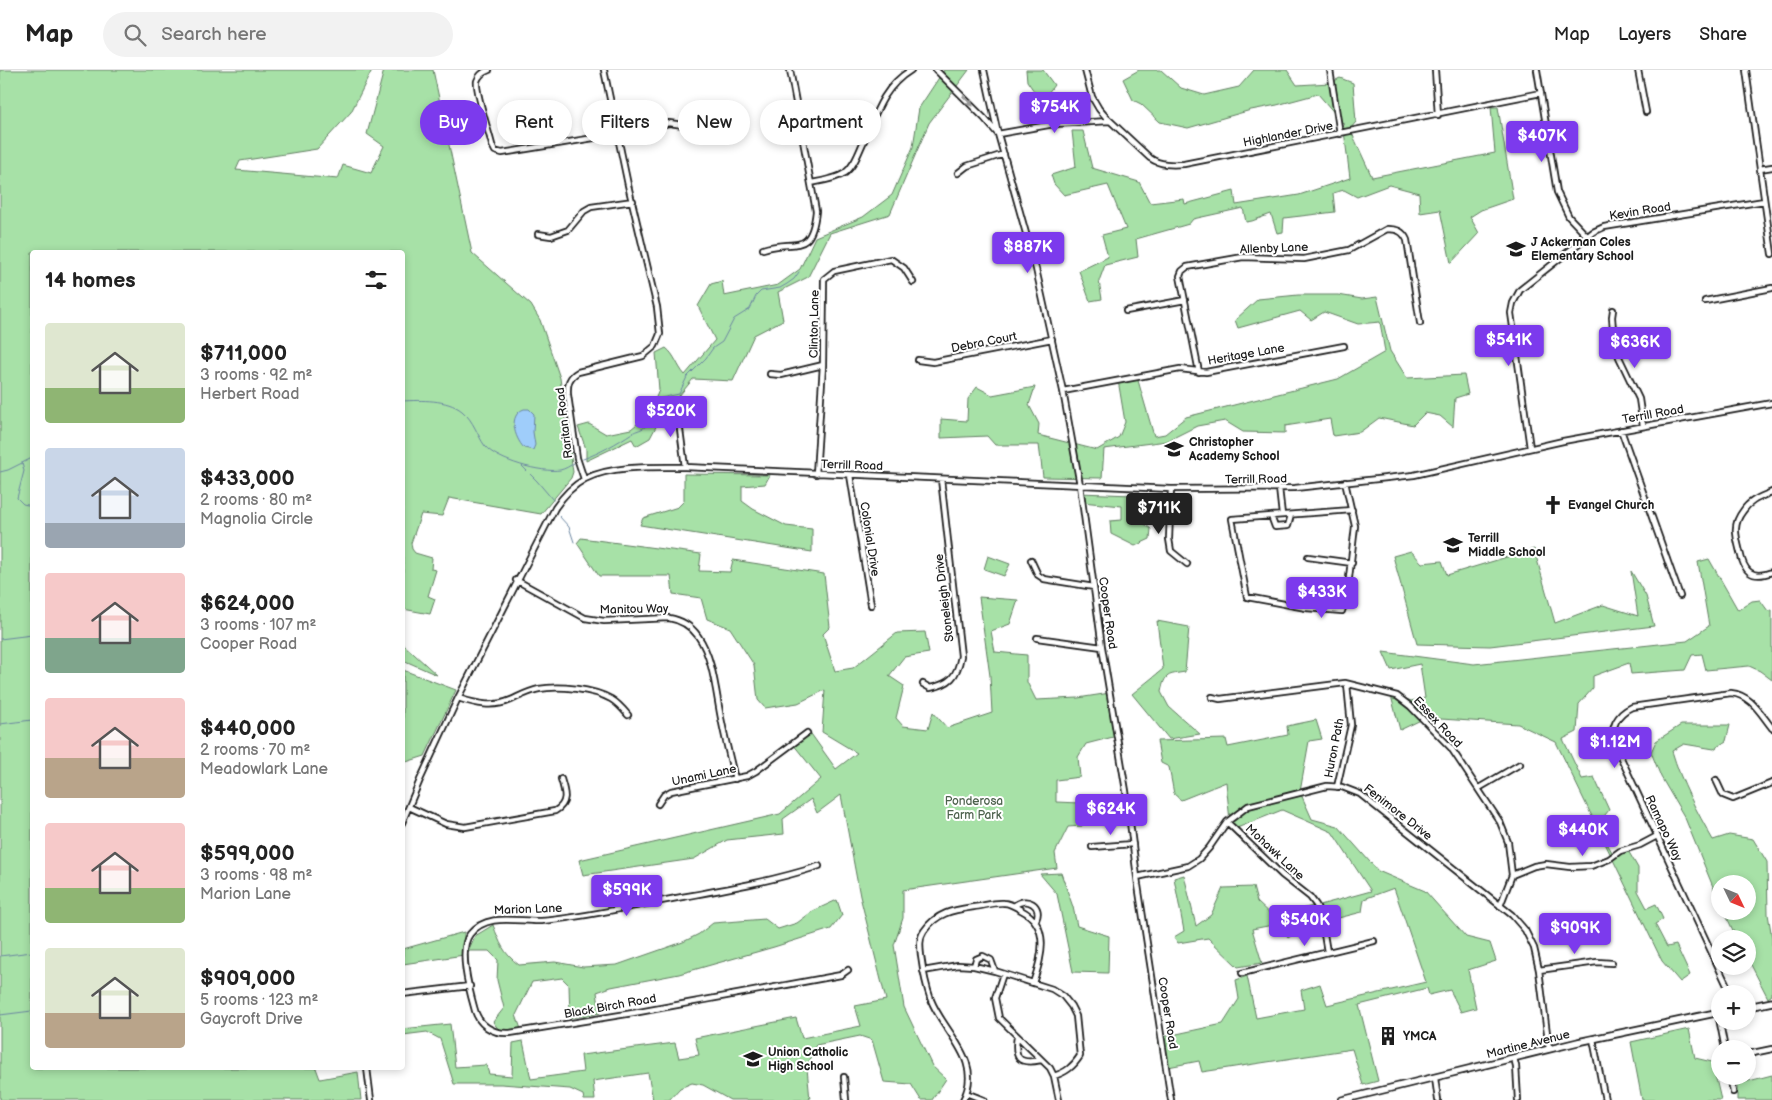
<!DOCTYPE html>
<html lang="en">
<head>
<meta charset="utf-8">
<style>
	:root { --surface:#fff; --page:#f2f2f2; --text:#222; --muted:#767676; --line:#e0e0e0; --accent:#7c3aed }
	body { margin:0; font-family:"Balsamiq Sans",sans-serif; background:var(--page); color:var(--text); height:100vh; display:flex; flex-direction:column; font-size:19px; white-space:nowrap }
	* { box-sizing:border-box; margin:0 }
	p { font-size:16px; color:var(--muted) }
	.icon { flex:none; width:28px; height:28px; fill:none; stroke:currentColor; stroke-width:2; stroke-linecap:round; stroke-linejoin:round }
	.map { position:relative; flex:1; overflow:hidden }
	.drawer { position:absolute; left:30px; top:180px; width:375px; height:820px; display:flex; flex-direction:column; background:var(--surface); border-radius:5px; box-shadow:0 2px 8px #0003 }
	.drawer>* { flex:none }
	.top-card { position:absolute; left:420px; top:30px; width:475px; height:45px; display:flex; gap:10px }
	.needle { width:32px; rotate:133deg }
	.tools { position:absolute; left:1711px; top:805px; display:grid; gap:10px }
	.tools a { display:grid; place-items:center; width:45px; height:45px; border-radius:50%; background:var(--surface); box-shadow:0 2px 8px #0003; font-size:25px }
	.price { position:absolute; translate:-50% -42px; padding:0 11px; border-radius:5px; background:var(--accent); color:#fff; font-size:16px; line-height:32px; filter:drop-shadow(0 1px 2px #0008) }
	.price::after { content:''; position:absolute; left:50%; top:30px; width:15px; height:11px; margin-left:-8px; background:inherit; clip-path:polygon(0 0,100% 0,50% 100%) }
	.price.active { background:#222; color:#fff }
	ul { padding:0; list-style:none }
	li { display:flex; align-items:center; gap:15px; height:125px; padding:0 15px }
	li span { display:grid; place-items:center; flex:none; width:140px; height:100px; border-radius:5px; color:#555 }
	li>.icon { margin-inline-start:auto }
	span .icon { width:60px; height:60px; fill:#fffc; stroke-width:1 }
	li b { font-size:21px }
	h2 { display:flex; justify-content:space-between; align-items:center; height:60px; padding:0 15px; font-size:21px }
	.pill { padding:0 18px; border-radius:22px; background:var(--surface); box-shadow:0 2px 8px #0003; font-size:18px; line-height:45px }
	.pill.active { background:var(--accent); color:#fff }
	header { display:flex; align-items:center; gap:30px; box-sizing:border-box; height:70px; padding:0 25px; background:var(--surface); border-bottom:1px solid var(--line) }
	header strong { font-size:24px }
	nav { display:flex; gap:28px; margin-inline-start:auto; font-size:18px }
	.search { width:350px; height:45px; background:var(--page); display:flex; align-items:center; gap:12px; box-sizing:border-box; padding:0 18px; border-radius:28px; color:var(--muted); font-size:19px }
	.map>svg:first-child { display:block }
	.green { fill:#a7e1a7; stroke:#627e62 }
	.water { fill:#9fcdfa; stroke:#6b86a1 }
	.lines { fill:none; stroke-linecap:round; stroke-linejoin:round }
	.stream { stroke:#6b86a1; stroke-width:1 }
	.minor-casing { stroke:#1c1c1c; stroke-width:8 }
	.major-casing { stroke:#1c1c1c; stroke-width:9 }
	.minor { stroke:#fff; stroke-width:4.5 }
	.major { stroke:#fff; stroke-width:5.5 }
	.oneway { fill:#999 }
	.labels { text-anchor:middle; stroke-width:4; stroke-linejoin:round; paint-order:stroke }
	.street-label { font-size:12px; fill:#1c1c1c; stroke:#fff }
	.poi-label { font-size:12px; font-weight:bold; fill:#1c1c1c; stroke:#fff; text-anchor:start }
	.park-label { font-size:12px; fill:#4d614d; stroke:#fff }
</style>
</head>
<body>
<header>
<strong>Map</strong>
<div class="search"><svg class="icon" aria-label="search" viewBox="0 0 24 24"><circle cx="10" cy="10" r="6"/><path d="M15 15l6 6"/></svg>Search here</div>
<nav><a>Map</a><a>Layers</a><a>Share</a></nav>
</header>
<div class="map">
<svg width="1772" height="1030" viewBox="0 0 1772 1030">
	<rect width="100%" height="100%" fill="#fff"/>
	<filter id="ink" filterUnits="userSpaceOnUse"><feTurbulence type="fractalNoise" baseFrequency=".02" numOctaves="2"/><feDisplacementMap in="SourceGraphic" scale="10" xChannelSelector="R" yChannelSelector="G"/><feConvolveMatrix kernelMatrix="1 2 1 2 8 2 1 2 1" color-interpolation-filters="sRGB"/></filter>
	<g filter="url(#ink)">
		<path class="green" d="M0 0H372L351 42 317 79 240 91 236 100 338 109 343 95 371 103 384 76 367 64 384 0H433L472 183 531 235 540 250 560 308 573 402 571 408 541 444 449 428 442 446 421 444 411 473 412 479 415 483 432 488 431 499 436 500 428 526 435 529 430 544 403 539 402 182H32V998H316L320 1009 358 1002 361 1030H0Z
			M944 0H969L929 53 890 144 830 163 808 207 778 222 783 250 754 265 733 311 693 309 660 349 650 368 636 376 632 369 586 391V379L578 357 589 354 606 364 631 359 649 344 659 320 656 283 666 278C675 285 677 296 685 305L715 270 698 236 711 214 722 211 724 226 778 215 800 199 815 167 863 147 892 125 913 77 919 38Z
			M1026 0H1043L1054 15 1045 27 1062 55H1043L1041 31 1027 11Z
			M1139 0H1161L1181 18 1204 25 1239 17 1254 0H1287L1297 15 1330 13 1340 8 1353 13 1356 52 1350 59 1372 107 1495 83 1491 37H1498L1513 129 1481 140 1470 147 1479 163 1451 193 1440 140 1420 143 1419 123 1389 115 1357 127 1344 120 1333 123 1335 142 1284 148 1283 162 1277 163 1271 144 1252 151 1246 152 1243 138 1193 149 1189 154 1136 169 1138 187 1105 195 1099 211 1102 229 1090 231 1079 201 1108 187 1102 165 1126 159 1108 115 1064 125 1054 114 1051 105 1076 97 1072 61H1083L1092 98 1139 112 1150 133 1184 129 1185 134 1234 121 1236 135 1299 125 1350 108 1343 53 1318 24 1277 35 1251 40 1188 58 1160 52 1141 34 1133 30 1123 9Z
			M1298 225H1338L1362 229 1377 227 1390 281 1407 308 1464 305 1468 324 1455 328 1453 357 1440 346 1425 343 1413 355 1379 348 1360 362 1333 366 1330 349 1285 356V363L1243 362 1225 351 1197 356 1167 371 1104 379 1102 408 1043 407 1039 375H995L987 366 941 368V349L967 351 968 329 977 317 992 325 1035 317 1029 335 1039 354 1038 365 1097 380 1119 367 1125 352 1118 310 1137 307 1154 366 1165 364 1186 347 1338 309 1385 282 1380 252 1358 254 1324 242 1311 250 1300 241 1238 258 1235 250 1258 229Z
			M684 404 770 405 765 414 742 416V431L753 439 786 456 812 459V482L640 455 643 448 678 437 684 431Z
			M1080 423 1158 426V432H1137L1136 447 1151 459 1150 469 1135 476 1111 464 1110 451 1122 450V436L1082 432Z
			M581 468 701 484 699 501 730 502 733 490 824 504 830 557 823 564 835 601 853 598 897 563 925 562 929 583 904 587 889 606 904 616 896 648 903 656 928 659 933 642 947 658 992 643 990 606 979 527 1018 530 1010 554 991 561 995 582 1027 585V612L1036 630 1078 628 1110 623 1117 666 1086 674 1078 687 1080 707 1056 710V732L1079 733 1084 746 1082 756 1068 757 1055 783 1057 798 903 820V848L894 875 904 937 932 996 946 1009 932 1030H921L911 1014 884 1012 872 970 860 966 816 975 807 998 810 1030H730L703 1015 692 1013 680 1018 669 1030H653L648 1003 593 1011 595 1030H584L583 1025 570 1019 501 1014H454L440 969 427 962 403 965 402 959 450 954 455 997 486 995 489 1004 512 1006 513 973 523 971 531 1009 583 1002 581 985 675 973 679 988 699 985 695 968 796 948 802 968 861 956 855 936 886 930 860 826 841 725 817 743 811 729 783 749 784 764 727 770 694 789 583 805 579 790 780 744 821 709 793 674 809 661 836 699 857 683 822 662 825 620 798 633 765 638 758 630 754 595 730 558 707 549 701 528 673 524 671 506H599L577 473Z
			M1534 479 1555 553 1603 535 1638 546 1631 501 1646 526 1654 556 1490 576 1417 574 1393 486 1411 481 1422 493 1442 491 1447 505Z
			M988 486 1010 494 1004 506 984 499Z
			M1709 489 1738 540 1752 531 1760 530 1768 541 1772 540V610L1760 601 1749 596 1706 600 1702 584 1692 585 1685 600 1631 604 1629 593 1593 606V618L1579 634 1577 662 1563 669 1582 709 1594 707 1609 740 1597 755 1613 784 1626 777 1638 798V821L1647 838 1656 834 1663 849 1655 854 1667 877 1676 875 1690 905 1680 912 1662 891 1556 672 1518 654 1425 648 1400 660 1390 622 1411 631 1425 628 1420 594 1391 600 1383 582 1474 594 1687 571 1709 556 1698 492Z
			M1157 551 1189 557 1185 602C1168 605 1165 603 1161 622L1169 637 1200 664 1169 669 1132 624 1163 599Z
			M403 574 437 605 403 590Z
			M403 600 456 620 425 686 403 693Z
			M1316 650 1322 669 1309 671 1300 722 1312 749 1338 756 1378 801 1425 821 1466 867 1490 873 1496 891 1468 900 1476 938 1461 942 1450 920 1429 925 1427 918 1359 935 1378 1011 1363 1015 1352 979 1202 1002 1199 991 1163 998 1158 968 1223 954 1239 929 1236 910 1247 906 1256 948 1304 939 1301 920 1320 914 1327 935 1426 912 1394 818 1364 829 1362 842 1323 852 1320 835 1371 821 1332 762 1282 740 1237 758 1230 751 1226 712 1181 730 1174 724 1169 697 1161 693 1157 671 1226 669 1228 677 1288 665 1287 656Z
			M1681 655H1730L1726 671 1714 679 1684 674 1672 681C1681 712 1697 742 1713 770L1729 765 1753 769 1767 792 1768 844 1772 868V925L1768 928 1748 889V869H1737L1724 841H1748V814H1720V834L1685 748 1661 707 1651 682 1656 671Z
			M1061 803 1073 837 1077 856 1109 866 1108 903 1073 902 1057 824 1040 804Z
			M1184 805 1196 856 1211 845 1223 818 1253 817 1257 832 1272 846 1313 836 1312 851 1288 868 1278 854 1252 859 1262 893 1238 897 1208 868 1178 873 1174 867 1184 861 1174 808Z
			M837 830 842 845 831 859 774 877 679 904 611 917 597 922 600 943 570 948 569 915 562 908 532 912 516 945 521 959 499 960 493 952 504 938 497 910 498 890 489 881H468L475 866 493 855C500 873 503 883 519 895L555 892 583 897 617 895 683 872 699 864 713 853 765 849 778 859 797 853 813 841Z
			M464 862V885L403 894V879Z
			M1689 959 1695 988 1712 992 1721 1030H1642L1631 972Z
			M1772 1005V1030H1737V1014Z"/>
		<path class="water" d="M524 339H529L534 344 533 362 535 375 533 380 524 378C514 367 508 345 524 339Z"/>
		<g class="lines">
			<path class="stream" d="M402 331C421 330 447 329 462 341 474 351 477 365 485 376 497 391 542 403 560 400 565 399 570 396 574 393
				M583 389C600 383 617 373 632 363 637 360 642 360 646 356 654 349 654 337 661 328L679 324 687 307 706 288 713 278 722 272 734 249 750 239 756 226 761 221 780 218 787 214 794 209 799 202
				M22 393 24 401 17 428 23 434 32 436
				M522 396 537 411 553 430
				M0 402 8 400 32 388
				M559 446 569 457 574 472
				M0 569 32 565
				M0 654 32 650
				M0 886 32 882
				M0 945 32 941"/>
			<g class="minor-casing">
				<path id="minor" d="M489 0C483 2 479 5 477 11 475 21 489 62 492 75L495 81 502 83 618 64 669 53 690 56 713 62
					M936 0 984 48 997 63
					M984 0 998 64 1036 199 1063 321 1080 415 1102 577 1126 721 1138 815 1171 1030
					M1085 0 1092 27 1099 39 1106 47 1150 88C1160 95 1171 95 1184 94L1541 23
					M1330 0 1340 64
					M1435 0 1438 45
					M1537 0 1557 122 1569 147 1587 166
					M1638 0 1646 42
					M1746 0 1772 184
					M998 64 1054 54 1110 51
					M1760 99 1772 97
					M958 103 967 96 1004 84
					M811 113C822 111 836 109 845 103 854 96 858 84 863 73 875 45 883 17 911 0
					M538 164 551 166 568 160 584 141 591 137 633 131
					M763 179C795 169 811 187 816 141L790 0
					M1705 231 1772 218
					M1613 240 1612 247 1614 273 1619 287 1639 329 1643 356
					M1126 241 1185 230
					M918 290 933 292 1052 269
					M1199 302 1180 206 1182 201 1187 197 1243 187 1304 189 1349 180 1387 159C1397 159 1403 161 1407 170L1420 253
					M770 304 781 305 823 295
					M1063 321 1180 299 1206 302 1344 276
					M677 337 685 397
					M1621 360 1680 526
					M1530 378 1511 243 1513 233 1520 220 1593 162 1604 157 1764 131
					M816 404 823 295 824 209 834 201 891 189 904 198 913 212
					M850 405 871 535
					M584 409 577 388 568 325C567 314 569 307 578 302L643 286 655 276 660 264 657 237 628 115 604 0
					M1345 412 1355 456 1347 525 1342 541 1306 538 1247 527 1232 449 1352 440
					M1279 418 1282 445
					M1171 419 1169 469 1171 481 1187 494
					M1772 422C1761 427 1750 430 1743 441 1732 455 1736 466 1740 482 1744 501 1751 510 1772 502
					M1271 446 1275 457 1288 456 1291 445
					M1308 487 1352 493
					M1031 490 1038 505 1044 509 1094 517
					M516 510 585 548 604 551 669 548C681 550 691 556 698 566 713 587 716 623 721 648 725 668 730 689 735 709
					M1037 568 1102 577
					M923 614 930 618C950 614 957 607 961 586L941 409
					M1212 627 1220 629 1345 613 1397 626 1410 636 1451 678 1500 752 1508 772 1512 805 1500 836
					M458 628C476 634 493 638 511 630 520 626 529 621 539 619 559 615 593 619 611 629 618 633 623 639 628 645
					M1716 710 1723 725 1733 729 1772 713
					M1337 717 1351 655 1347 614
					M1479 718 1520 694
					M658 734 664 725 671 721 747 706 756 701 807 663
					M409 737 446 754 465 757 555 741C569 733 565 722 561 709
					M1227 752 1282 805 1310 827 1316 835 1321 846 1327 882
					M402 753 420 710 458 628 555 438C563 426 572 416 585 409 611 395 656 397 685 397L1171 419 1295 418 1414 405 1563 371 1772 333
					M1092 777 1133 774
					M819 796C767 813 714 821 661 831 621 838 581 848 541 851 518 852 487 842 470 864 458 879 469 919 474 937 478 955 492 964 510 963L639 942 841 905 848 900
					M1512 805 1534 796 1546 794 1570 797 1591 796 1609 789 1620 781 1640 775 1657 766
					M1137 807 1188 796 1199 789 1209 778 1227 752 1248 736 1327 716 1342 717 1360 724 1512 845 1525 860 1534 878 1539 900 1549 979
					M1014 836C1027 825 1043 836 1036 850
					M974 896 976 889 983 886 991 890 995 901
					M1539 900 1597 892 1612 893
					M923 901 958 895 974 896 995 901 1052 919 1063 926 1071 936 1076 946 1080 986C1073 997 1066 1002 1054 1006
					M1242 903 1374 871
					M1003 904 995 928 999 948 1050 998 1054 1006 1059 1030
					M402 924 470 916
					M1731 924 1614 673C1610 657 1617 644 1632 637L1731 623C1751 625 1760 643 1772 658
					M1718 943 1725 979
					M1017 966C1014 988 1018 995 1041 990
					M1593 969 1605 1030
					M1748 984 1772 979
					M1514 988 1516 996 1518 1030
					M367 998 371 1030
					M1730 1006 1733 1022
					M844 1007 846 1030
					M1435 1008 1438 1030
					M966 1023 984 1030
					M963 1030C984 991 944 963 931 930 926 916 923 901 921 886 920 877 919 868 924 861 937 842 954 840 974 837 983 836 995 832 1004 833 1010 833 1016 837 1021 840 1051 855 1042 888 1033 913"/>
			</g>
			<g class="major-casing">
				<path id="major" d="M1748 937 1772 932
					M1342 1030 1578 972 1720 942"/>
			</g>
			<use href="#minor" class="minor"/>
			<use href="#major" class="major"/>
		</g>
		<defs><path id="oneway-solid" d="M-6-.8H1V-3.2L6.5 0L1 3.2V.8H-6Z" transform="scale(1.25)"/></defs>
		<use class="oneway" href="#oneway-solid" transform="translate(968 31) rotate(45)"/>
	</g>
	<defs>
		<g id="school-bare" transform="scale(1.5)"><path d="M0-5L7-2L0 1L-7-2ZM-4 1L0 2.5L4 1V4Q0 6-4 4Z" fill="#1c1c1c" stroke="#fff" stroke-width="2.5" paint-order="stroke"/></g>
		<g id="church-bare" transform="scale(1.5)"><path d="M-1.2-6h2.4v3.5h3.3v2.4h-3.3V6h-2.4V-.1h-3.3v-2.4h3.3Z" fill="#1c1c1c" stroke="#fff" stroke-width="2.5" paint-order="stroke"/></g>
		<g id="building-bare" transform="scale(1.5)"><path d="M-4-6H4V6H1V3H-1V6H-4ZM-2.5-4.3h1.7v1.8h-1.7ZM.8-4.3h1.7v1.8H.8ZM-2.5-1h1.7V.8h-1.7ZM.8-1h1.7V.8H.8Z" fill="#1c1c1c" stroke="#fff" stroke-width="2.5" paint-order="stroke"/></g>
	</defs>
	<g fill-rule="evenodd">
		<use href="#school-bare" x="1516" y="179"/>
		<use href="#school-bare" x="1174" y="379"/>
		<use href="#church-bare" x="1553" y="435"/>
		<use href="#school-bare" x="1453" y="475"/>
		<use href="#building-bare" x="1388" y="966"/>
		<use href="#school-bare" x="753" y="989"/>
	</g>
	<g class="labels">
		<g class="street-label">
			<text transform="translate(1288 64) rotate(-11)" y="4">Highlander Drive</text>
			<text transform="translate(1640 141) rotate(-9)" y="4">Kevin Road</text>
			<text transform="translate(1274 178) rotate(-2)" y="4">Allenby Lane</text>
			<text transform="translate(814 254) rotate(-89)" y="4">Clinton Lane</text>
			<text transform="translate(984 272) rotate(-11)" y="4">Debra Court</text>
			<text transform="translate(1246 284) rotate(-10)" y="4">Heritage Lane</text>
			<text transform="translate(1653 344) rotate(-10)" y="4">Terrill Road</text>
			<text transform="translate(564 353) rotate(-97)" y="4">Raritan Road</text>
			<text transform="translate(852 395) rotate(2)" y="4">Terrill Road</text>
			<text transform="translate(1256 409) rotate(-1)" y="4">Terrill Road</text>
			<text transform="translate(870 469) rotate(81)" y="4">Colonial Drive</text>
			<text transform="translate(944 528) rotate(-97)" y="4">Stoneleigh Drive</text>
			<text transform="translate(634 539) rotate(-1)" y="4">Manitou Way</text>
			<text transform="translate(1108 543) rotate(82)" y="4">Cooper Road</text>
			<text transform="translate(1438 652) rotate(47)" y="4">Essex Road</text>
			<text transform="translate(1334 678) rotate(-79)" y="4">Huron Path</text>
			<text transform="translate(704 705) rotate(-12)" y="4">Unami Lane</text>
			<text transform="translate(1398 742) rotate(38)" y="4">Fenimore Drive</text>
			<text transform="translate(1664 758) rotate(65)" y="4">Ramapo Way</text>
			<text transform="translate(1275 782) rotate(43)" y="4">Mohawk Lane</text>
			<text transform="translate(528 839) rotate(-2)" y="4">Marion Lane</text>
			<text transform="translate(610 936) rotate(-10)" y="4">Black Birch Road</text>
			<text transform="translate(1168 943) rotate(81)" y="4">Cooper Road</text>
			<text transform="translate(1528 974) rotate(-14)" y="4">Martine Avenue</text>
		</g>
		<g class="poi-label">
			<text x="1531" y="176">J Ackerman Coles<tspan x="1531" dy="14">Elementary School</tspan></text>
			<text x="1189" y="376">Christopher<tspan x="1189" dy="14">Academy School</tspan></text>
			<text x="1568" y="439">Evangel Church</text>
			<text x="1468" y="472">Terrill<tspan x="1468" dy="14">Middle School</tspan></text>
			<text x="1403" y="970">YMCA</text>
			<text x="768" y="986">Union Catholic<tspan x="768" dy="14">High School</tspan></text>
		</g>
		<g class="park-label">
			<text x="974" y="735">Ponderosa<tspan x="974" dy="14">Farm Park</tspan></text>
		</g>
	</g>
</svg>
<div class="tools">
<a><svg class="needle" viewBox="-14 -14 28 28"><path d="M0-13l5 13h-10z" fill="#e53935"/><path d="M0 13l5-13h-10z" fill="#767676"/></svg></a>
<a><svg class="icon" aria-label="layers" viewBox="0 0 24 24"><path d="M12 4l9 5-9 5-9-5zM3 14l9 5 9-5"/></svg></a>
<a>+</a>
<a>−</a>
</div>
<b class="price" style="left:1055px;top:64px">$754K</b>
<b class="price" style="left:1542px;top:93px">$407K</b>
<b class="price" style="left:1028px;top:204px">$887K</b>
<b class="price" style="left:1509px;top:297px">$541K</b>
<b class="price" style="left:1635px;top:299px">$636K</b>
<b class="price" style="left:671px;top:368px">$520K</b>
<b class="price active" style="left:1159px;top:465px">$711K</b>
<b class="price" style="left:1322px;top:549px">$433K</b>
<b class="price" style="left:1615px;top:699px">$1.12M</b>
<b class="price" style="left:1111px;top:766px">$624K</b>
<b class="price" style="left:1583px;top:787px">$440K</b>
<b class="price" style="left:627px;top:847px">$599K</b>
<b class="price" style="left:1305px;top:877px">$540K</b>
<b class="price" style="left:1575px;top:885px">$909K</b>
<div class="top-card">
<a class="pill active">Buy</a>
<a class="pill">Rent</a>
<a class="pill">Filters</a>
<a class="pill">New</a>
<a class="pill">Apartment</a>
</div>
<section class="drawer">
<h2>14 homes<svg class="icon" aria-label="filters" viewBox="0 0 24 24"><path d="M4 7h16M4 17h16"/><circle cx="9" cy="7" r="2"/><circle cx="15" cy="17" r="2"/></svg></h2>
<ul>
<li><span style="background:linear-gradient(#dfe7d0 65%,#8fb573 0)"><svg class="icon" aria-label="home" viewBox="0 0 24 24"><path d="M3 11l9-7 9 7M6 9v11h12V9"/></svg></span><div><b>$711,000</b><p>3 rooms · 92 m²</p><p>Herbert Road</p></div></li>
<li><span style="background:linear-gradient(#c9d6e8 75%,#9aa5b1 0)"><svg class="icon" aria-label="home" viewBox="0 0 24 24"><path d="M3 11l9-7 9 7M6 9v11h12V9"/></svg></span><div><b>$433,000</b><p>2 rooms · 80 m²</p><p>Magnolia Circle</p></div></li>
<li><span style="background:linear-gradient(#f6c9c9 65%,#7fa58c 0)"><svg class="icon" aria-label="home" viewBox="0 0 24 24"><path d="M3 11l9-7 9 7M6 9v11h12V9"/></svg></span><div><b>$624,000</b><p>3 rooms · 107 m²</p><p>Cooper Road</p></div></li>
<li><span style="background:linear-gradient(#f6c9c9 60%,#b9a48a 0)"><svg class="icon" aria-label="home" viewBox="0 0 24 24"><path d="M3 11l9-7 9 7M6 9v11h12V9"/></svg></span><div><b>$440,000</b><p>2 rooms · 70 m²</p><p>Meadowlark Lane</p></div></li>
<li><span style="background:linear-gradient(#f6c9c9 65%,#8fb573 0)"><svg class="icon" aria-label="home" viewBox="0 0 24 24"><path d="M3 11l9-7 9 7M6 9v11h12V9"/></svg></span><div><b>$599,000</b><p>3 rooms · 98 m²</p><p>Marion Lane</p></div></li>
<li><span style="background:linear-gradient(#dfe7d0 65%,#b9a48a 0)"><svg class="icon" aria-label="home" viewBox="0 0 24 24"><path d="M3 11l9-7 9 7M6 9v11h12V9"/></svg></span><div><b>$909,000</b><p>5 rooms · 123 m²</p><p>Gaycroft Drive</p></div></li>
</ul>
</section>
</div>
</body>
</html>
